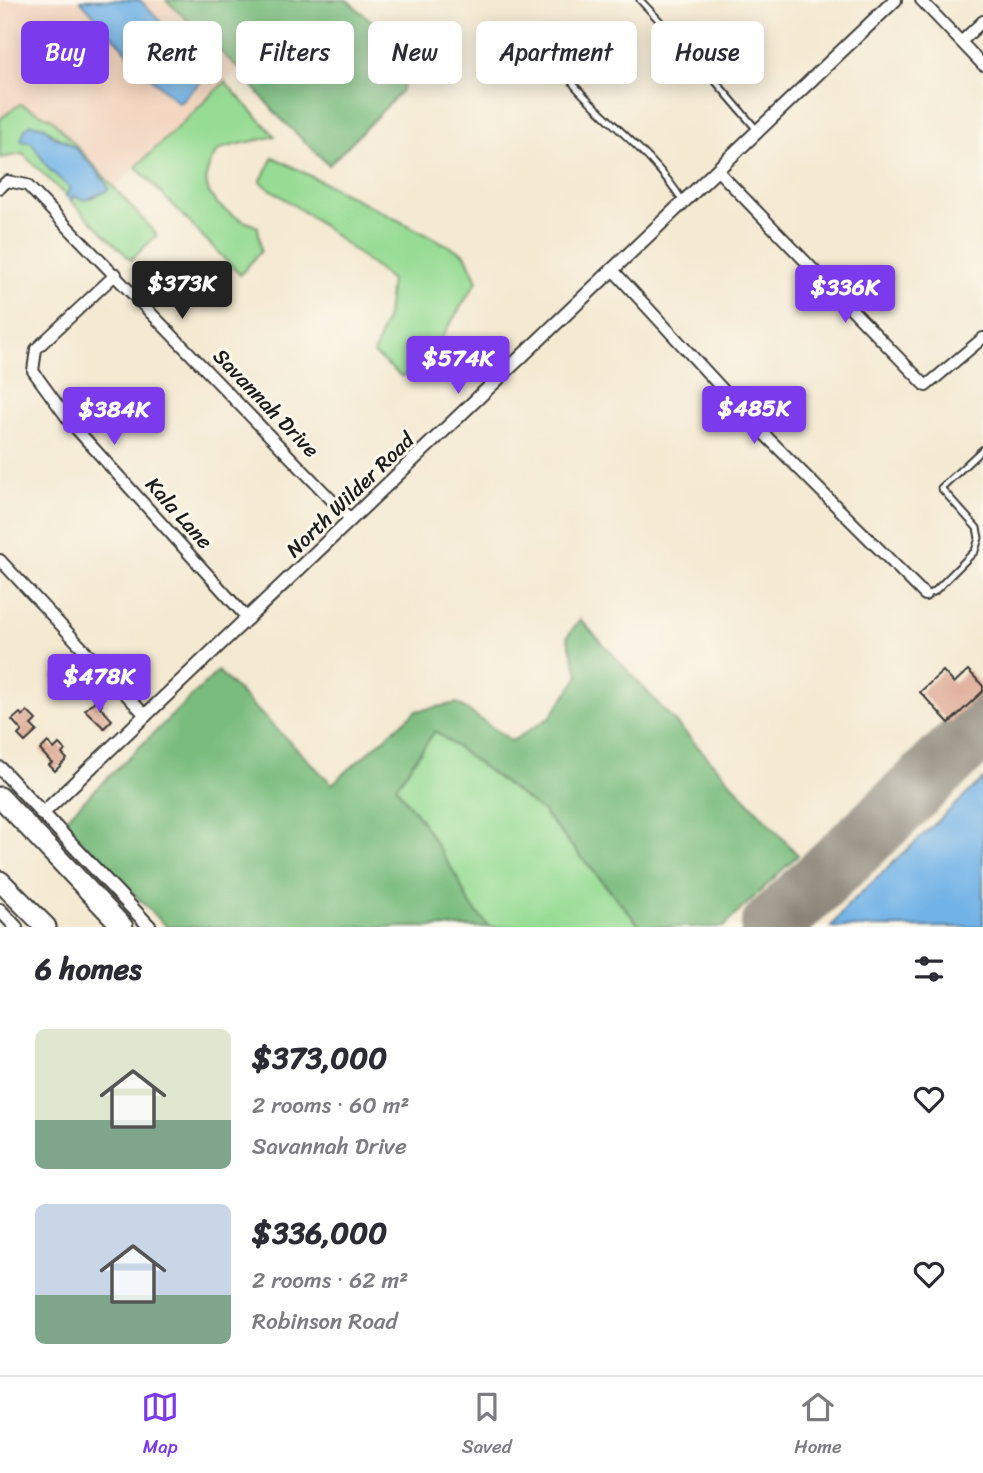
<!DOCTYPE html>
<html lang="en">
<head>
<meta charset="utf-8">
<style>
	:root { --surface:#fff; --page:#f2f2f3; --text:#2b2b33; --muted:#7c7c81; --line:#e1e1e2; --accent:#7c3aed }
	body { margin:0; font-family:Sriracha,sans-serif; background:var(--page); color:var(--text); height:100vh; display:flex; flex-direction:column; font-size:26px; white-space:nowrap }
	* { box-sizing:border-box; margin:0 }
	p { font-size:23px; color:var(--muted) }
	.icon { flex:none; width:38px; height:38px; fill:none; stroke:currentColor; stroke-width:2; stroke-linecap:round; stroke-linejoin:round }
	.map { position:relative; height:927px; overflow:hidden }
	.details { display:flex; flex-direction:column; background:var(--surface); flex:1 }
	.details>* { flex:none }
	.banner { position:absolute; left:21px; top:21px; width:942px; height:63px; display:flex; gap:14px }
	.price { position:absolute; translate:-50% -60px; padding:0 16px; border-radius:7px; background:var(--accent); color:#fff; font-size:23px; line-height:46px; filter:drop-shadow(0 2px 4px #0008) }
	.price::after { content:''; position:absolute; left:50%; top:42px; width:21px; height:16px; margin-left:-10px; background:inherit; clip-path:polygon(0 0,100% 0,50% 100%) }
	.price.current { background:#222; color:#fff }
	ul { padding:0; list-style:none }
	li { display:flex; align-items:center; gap:21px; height:175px; padding:0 35px }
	li span { display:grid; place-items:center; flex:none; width:196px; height:140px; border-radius:10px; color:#555 }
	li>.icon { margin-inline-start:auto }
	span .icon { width:84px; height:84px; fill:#fffc; stroke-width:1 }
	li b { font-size:30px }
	h2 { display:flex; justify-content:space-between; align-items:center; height:84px; padding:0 35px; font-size:30px }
	.chip { padding:0 24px; border-radius:10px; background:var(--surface); box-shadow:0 4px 18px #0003; font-size:24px; line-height:63px }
	.chip.current { background:var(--accent); color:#fff }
	.menu { display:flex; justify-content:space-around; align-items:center; height:98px; border-top:2px solid var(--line); background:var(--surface); font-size:19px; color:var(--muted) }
	.menu a { display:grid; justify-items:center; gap:4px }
	.menu .current { color:var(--accent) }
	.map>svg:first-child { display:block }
	.built { fill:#f2d4be }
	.green { fill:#97dc94; stroke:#5a7c58; stroke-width:2 }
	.forest { fill:#79bc7e; stroke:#4a6c4d; stroke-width:2 }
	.water { fill:#72b3e7; stroke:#476882; stroke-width:2 }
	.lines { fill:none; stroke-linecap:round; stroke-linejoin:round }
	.runway { stroke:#888276; stroke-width:61 }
	.building { fill:#dda893 }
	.service-casing { stroke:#3c3b37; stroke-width:9 }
	.minor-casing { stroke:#3c3b37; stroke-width:14 }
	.tertiary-casing { stroke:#3c3b37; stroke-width:16 }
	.motorway-casing { stroke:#3c3b37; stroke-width:23 }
	.service { stroke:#fff; stroke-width:5 }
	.minor { stroke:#fff; stroke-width:10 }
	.tertiary { stroke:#fff; stroke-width:12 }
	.motorway { stroke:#fff; stroke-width:19 }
	.labels { text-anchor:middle; stroke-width:6; stroke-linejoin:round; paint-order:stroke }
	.street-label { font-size:21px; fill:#1c1c1c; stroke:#fbf7ec }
</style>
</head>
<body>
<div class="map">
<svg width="983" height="927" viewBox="0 0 983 927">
	<rect width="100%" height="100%" fill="#fbf7ec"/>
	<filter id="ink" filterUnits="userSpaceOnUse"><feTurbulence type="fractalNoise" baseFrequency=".0143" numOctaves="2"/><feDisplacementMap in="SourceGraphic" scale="14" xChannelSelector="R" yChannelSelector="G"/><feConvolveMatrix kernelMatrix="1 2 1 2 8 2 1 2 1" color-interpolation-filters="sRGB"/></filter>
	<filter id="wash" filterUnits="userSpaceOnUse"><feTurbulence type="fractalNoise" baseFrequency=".00686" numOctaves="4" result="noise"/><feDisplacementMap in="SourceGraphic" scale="28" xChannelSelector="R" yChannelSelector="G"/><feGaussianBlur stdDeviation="1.57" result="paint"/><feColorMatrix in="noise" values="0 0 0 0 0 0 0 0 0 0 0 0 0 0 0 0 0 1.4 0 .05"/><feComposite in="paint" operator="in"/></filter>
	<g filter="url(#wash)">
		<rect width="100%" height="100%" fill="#f4e9d1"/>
		<path class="built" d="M0 0H80L150 77 179 103 210 73 140 0H166L239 69 115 187 52 119H0Z"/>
		<path class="green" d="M225 82 275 136C263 140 228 145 221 149 215 152 209 165 207 172 201 203 234 217 258 227L261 251 240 275 136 167Z
			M20 104 52 119 157 235 131 260 71 201 73 196C91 202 93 197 109 189 103 177 80 150 68 142 58 137 53 136 45 127L25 142H32L41 157 70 188 66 196 23 154 0 158V119Z
			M273 157 465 254 477 281 428 359 402 377 374 354 387 316 391 280 314 219 260 182Z
			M435 731 543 812 641 927H489L469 903 456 876 421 820 396 787Z"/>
		<path class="forest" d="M166 0H347L381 29 407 75 401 92 329 165 277 115 239 69Z
			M580 619 798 855 723 927H641L543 812 435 731 396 787 421 820 456 876 469 903 489 927H167L62 822 218 671 332 784 416 711 457 703 512 741 550 717 579 676 567 637Z"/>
		<path class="water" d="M80 0H140L210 73 179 103 150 77Z
			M31 124 45 127 54 138C70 136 102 175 109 189L107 191 85 200 73 196 71 201 66 196 70 188 49 169 32 143 21 140 25 129Z
			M983 779V927H831L848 905Z"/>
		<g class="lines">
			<path class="runway" d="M771 927 983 726"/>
		</g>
		<g id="blocks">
			<path class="building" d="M63 667 82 687 74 695 64 685 59 690 52 683 54 680 51 677Z
				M968 670 983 686V691L949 723 920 692 943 671 954 683Z
				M97 699 102 704 100 707 112 720 104 728 85 710Z
				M27 711 36 720 31 725 37 731 25 742 18 735 22 731 12 720 20 713 23 716Z
				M48 742 54 749 59 744 65 750 62 754 67 759 55 771 49 765 52 763 40 750Z"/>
		</g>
	</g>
	<g filter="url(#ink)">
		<use href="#blocks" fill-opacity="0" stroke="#3c3b37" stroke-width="2"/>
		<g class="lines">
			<g class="service-casing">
				<path id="service" d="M640 0 705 69 758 131
					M563 39 569 77 575 86C610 125 654 155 682 200
					M925 595 934 592 975 551 979 538 977 528 941 488 983 449"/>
			</g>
			<g class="minor-casing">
				<path id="minor" d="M921 0 983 65
					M961 42 983 21
					M717 170 926 386 983 338
					M0 188 7 181 27 185 351 520
					M612 269 761 431 925 595
					M116 274 36 349 33 371 70 422 248 619
					M0 560 146 716"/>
			</g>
			<g class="tertiary-casing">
				<path id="tertiary" d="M0 768 150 927
					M42 814 895 0
					M0 910 16 927"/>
			</g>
			<g class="motorway-casing">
				<path id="motorway" d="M0 797 123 927
					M0 881 46 927"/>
			</g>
			<use href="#service" class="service"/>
			<use href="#minor" class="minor"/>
			<use href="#tertiary" class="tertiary"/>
			<use href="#motorway" class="motorway"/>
		</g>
	</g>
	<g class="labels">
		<g class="street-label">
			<text transform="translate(266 403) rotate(46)" y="7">Savannah Drive</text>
			<text transform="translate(350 495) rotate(-44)" y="7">North Wilder Road</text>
			<text transform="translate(179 513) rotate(48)" y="7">Kala Lane</text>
		</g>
	</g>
</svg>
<b class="price current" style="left:182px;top:321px">$373K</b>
<b class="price" style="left:845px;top:325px">$336K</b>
<b class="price" style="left:458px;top:396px">$574K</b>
<b class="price" style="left:754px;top:446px">$485K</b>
<b class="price" style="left:114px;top:447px">$384K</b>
<b class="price" style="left:99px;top:714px">$478K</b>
<div class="banner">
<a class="chip current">Buy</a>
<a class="chip">Rent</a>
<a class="chip">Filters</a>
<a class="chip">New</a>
<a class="chip">Apartment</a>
<a class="chip">House</a>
</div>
</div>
<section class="details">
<h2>6 homes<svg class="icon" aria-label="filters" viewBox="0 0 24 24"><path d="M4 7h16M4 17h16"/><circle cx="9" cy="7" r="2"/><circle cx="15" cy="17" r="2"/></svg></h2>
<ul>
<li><span style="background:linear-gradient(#dfe7d0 65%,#7fa58c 0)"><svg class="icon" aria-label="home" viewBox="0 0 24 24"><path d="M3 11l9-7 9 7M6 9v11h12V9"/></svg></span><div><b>$373,000</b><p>2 rooms · 60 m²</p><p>Savannah Drive</p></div><svg class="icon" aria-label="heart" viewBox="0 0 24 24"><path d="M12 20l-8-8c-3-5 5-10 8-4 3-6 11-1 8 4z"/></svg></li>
<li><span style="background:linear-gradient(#c9d6e8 65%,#7fa58c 0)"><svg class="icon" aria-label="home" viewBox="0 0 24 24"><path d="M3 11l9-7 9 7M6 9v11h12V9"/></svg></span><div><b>$336,000</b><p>2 rooms · 62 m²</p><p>Robinson Road</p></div><svg class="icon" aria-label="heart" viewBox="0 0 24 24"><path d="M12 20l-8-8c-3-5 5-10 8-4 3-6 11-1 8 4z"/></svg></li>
</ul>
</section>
<nav class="menu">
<a class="current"><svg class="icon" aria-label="map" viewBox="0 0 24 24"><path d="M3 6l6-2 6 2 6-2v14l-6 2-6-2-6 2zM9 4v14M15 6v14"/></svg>Map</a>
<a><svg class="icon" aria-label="saved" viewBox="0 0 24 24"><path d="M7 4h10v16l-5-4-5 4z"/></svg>Saved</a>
<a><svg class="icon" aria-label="home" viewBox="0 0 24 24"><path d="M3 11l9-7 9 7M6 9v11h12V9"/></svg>Home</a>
</nav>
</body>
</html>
